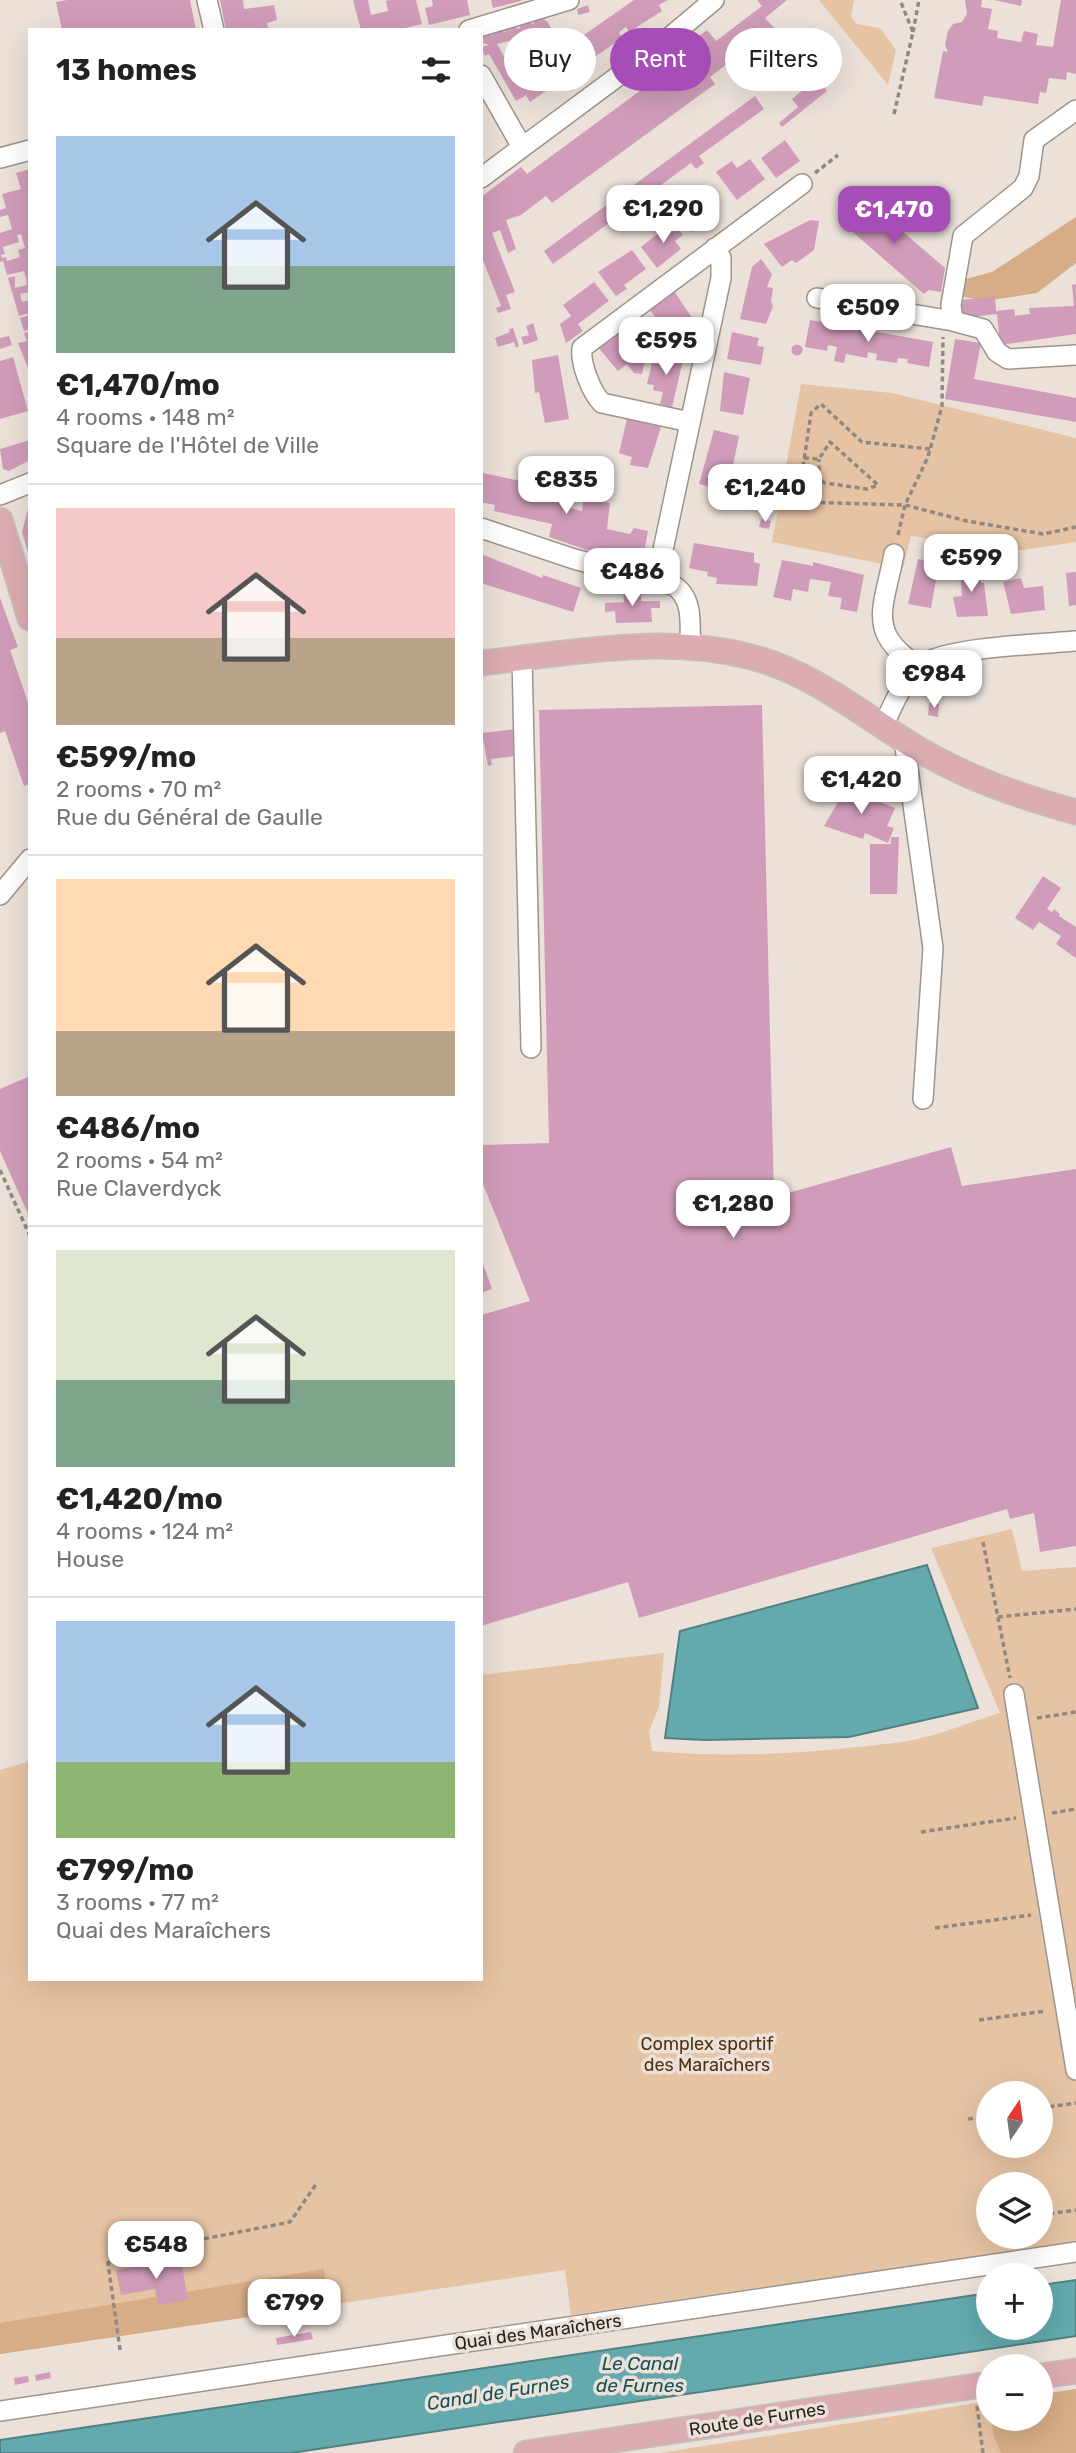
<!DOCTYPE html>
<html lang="en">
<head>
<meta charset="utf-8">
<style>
	:root { --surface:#fff; --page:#f6f6f6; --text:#222; --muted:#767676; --line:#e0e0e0; --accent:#a74db8 }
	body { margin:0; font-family:Rubik,sans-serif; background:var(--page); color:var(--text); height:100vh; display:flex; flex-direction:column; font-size:26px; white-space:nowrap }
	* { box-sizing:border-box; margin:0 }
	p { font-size:23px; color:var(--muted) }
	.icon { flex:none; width:38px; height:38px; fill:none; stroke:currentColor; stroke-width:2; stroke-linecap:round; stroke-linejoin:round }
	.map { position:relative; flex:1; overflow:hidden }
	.details { position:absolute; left:28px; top:28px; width:455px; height:1953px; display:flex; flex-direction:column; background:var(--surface); border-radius:0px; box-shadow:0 7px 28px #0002 }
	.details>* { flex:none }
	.hud { position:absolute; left:504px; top:28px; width:466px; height:63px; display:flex; gap:14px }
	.needle { width:46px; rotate:13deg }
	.controls { position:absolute; left:976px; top:2081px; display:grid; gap:14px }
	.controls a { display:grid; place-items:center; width:77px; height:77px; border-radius:50%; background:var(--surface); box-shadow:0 7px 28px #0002; font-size:35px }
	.price { position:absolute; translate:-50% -60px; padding:0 16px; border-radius:14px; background:#fff; color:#222; font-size:23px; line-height:46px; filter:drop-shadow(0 2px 4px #0008) }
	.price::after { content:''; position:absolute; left:50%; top:42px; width:21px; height:16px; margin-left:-10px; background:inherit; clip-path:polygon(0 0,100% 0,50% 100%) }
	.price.selected { background:var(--accent); color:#fff }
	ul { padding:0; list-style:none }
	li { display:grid; align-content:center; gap:14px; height:371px; padding:0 28px }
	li+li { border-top:2px solid var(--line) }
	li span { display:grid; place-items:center; height:217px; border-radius:0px; color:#555 }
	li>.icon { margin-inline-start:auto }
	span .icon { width:126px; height:126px; fill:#fffc; stroke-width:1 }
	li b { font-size:30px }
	h2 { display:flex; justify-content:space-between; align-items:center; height:84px; padding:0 28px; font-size:30px }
	.tag { padding:0 24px; border-radius:32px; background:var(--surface); box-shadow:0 7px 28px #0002; font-size:24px; line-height:63px }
	.tag.selected { background:var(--accent); color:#fff }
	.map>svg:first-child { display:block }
	.green { fill:#e6c3a3; fill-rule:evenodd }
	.forest { fill:#d6ad86 }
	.water { fill:#63a9ad; stroke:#518182; stroke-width:2 }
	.building { fill:#d09cb9; fill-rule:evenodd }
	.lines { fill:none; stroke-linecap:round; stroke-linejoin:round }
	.minor-casing { stroke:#9d948c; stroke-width:22 }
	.major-casing { stroke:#c2c1c0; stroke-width:27 }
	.path { stroke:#8f8982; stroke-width:3.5; stroke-dasharray:5 3.5; stroke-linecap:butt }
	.minor { stroke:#fff; stroke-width:19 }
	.major { stroke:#dbacb2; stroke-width:24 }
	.labels { text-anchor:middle; stroke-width:7; stroke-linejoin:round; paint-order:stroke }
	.park-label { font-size:18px; fill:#4f3213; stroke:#ebe1d9 }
	.street-label { font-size:18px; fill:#26231f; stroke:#ebe1d9 }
	.water-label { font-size:19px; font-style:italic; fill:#145255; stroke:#ebe1d9 }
</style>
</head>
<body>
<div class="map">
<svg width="1076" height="2453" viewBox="0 0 1076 2453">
	<rect width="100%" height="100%" fill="#ebe1d9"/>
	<path class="green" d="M819 0H854L851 17 857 24 880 28 896 50 888 85Z
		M801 384 892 393 1076 438V542L1023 550 911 536 903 568 772 542Z
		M1012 1529 1022 1571 1076 1567V2242L571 2315 565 2270 0 2354V1770L30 1761V1979H481V1675L664 1653 659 1707 649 1731 652 1751C735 1759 821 1752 902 1742 932 1738 970 1722 1000 1713L931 1548ZM989 2093H1041V2146H989ZM989 2184H1041V2236H989Z
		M989 2401V2418L1001 2453H660Z"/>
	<path class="forest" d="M1076 217V263L1037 293 986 301 959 296 966 279 992 272Z
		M324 2269 328 2305 0 2354V2323Z
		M1076 2389V2453H1001L994 2437 991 2419 1041 2418V2394Z"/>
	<path class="water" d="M927 1565 978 1708 849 1737 705 1740 665 1738 680 1631Z
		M1076 2280V2336L291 2453H0V2440L989 2293V2328H1041V2285Z"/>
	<path class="building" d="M67 0H190L196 30H62L56 2Z
		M220 0H243L244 9 274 5 277 20 267 23 269 30H226Z
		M353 0H368L371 15 388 11 386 1 389 0H416L422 24 397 30H361Z
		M432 0H467L470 15 429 25 425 8 433 6Z
		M491 0H521V1L493 8Z
		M634 0H668L659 5 662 11 629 32 626 27 619 32 622 38 530 102 526 95 516 101 489 54 485 56 481 47 489 45 481 42V31L492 36 495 28 505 32 509 24 519 29 523 20 533 24 536 16 547 21 552 30 497 44 518 81Z
		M757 0H787L765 18 798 53 784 64 763 46 735 67 731 61 710 77 715 84 552 203 546 196 521 215 506 220 516 249 508 253 500 230 492 233 515 292 506 295 511 309 498 313 496 308 501 306 481 255V197L521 167 527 174 694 51 689 44 707 30 716 41 762 6Z
		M965 0H982L981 7 992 9 988 29 998 31 997 38 1021 42 1024 31 1038 34 1036 45 1053 47 1061 0H1076V74L1067 72 1066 80 1049 78 1046 93 1040 92 1038 104 984 96 982 106 934 98 943 51 948 52 945 45 948 31 953 24 962 22 967 14Z
		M994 0H1022L1021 6Z
		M588 5 590 12 578 15 577 9Z
		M817 78 827 91 782 127 779 123 798 107 792 99Z
		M755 96 764 109 699 156 704 163 696 169 691 163 553 264 544 251Z
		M785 140 800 161 776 178 761 158Z
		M750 159 765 179 737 200 716 172 732 161 737 168Z
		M30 169V292L20 294 22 302 30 300V313L19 316 8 278 15 276V288L27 285 26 278 24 271 7 275 3 261 0 262V233L12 229 8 215 0 217V210L6 208 2 194 21 189 16 173ZM21 234 25 248 18 250 20 257 7 261 6 257 2 258 1 255 5 254 3 247 19 242 17 235Z
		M701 194 717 216 692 232 675 202 686 197 690 203Z
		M859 194 945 268 941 292 929 290 924 294 840 221 841 215Z
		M810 220 819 221 814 250 796 263 792 260 782 267 764 244Z
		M673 222 683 235 675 241 681 249 657 268 641 247Z
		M632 250 646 269 624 285 627 289 616 296 598 272Z
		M761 259 772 274 767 287 773 288 771 302 773 306 766 324 740 319 752 267Z
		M594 282 609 301 578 324 583 331 566 343 560 324 571 316 563 305Z
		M1076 284V334L1000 345 997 314 961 318 960 300 995 297 996 311 1014 309 1015 316 1030 314 1029 308 1074 306 1072 285Z
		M674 291 697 325 677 340 659 316 656 318 649 309Z
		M30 315V329L24 331 20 318Z
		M810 320 933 342 929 367 907 363 908 359 898 358 897 363 876 360 877 354 868 352 867 358 846 354 844 363 834 361 837 347 828 345 827 351 805 347Z
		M533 323 538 340 524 345 521 337 529 335 526 326Z
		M513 328 519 346 516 348 514 342 498 347 495 338 510 332 509 329Z
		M620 330 637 358 645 360 642 374 634 373 627 364 618 371 597 346Z
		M30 331V373L18 343 27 341 24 333Z
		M732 332 759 338 757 346 764 347 761 365 727 359Z
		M9 336 12 345 0 349V338Z
		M955 339 981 343 974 379 1076 398V422L945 399Z
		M791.5 350a5.5 5.5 0 1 1 11 0a5.5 5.5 0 1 1-11 0Z
		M663 351 675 353 673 358 683 360 672 407 660 404 663 392 653 390 654 385 647 384 652 363 659 364Z
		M558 355 569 419 545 423 539 392 535 393 532 360Z
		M13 357 28 411 0 419V361Z
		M724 372 750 378 743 415 720 411Z
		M627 419 661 427 648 468 630 465 632 457 619 453Z
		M714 430 739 436 731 475 748 479 747 487 756 489 749 509 715 503 718 489 699 484Z
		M30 440V460L9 471 3 469 0 449Z
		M483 473 525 482 524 489 541 492 542 487 569 493 566 507 582 511 587 473 602 476 597 501 610 503 607 529 630 534 634 528 648 531 643 557 640 561 587 550 549 537 552 524 494 511 495 505 481 502Z
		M30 501V555L29 556 22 532Z
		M761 519 771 521 769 529 759 527Z
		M694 543 754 553V562L760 564 757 586 716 584 717 578 707 576 708 572 689 568Z
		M481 554 542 578 543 575 581 588 573 612 481 583Z
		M918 559 939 563 931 608 908 604Z
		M782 560 813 566V562L864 575 857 612 840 609 842 598 828 596 831 582 810 579 808 592 793 589 791 601 773 597Z
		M979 565 981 583H984L988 616 957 617 953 597 962 596 960 567Z
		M1076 572V605L1069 606 1066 573Z
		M1021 578 1024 588 1043 586 1045 610 1011 614 1003 582Z
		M632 586 633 589H641V601H660V608H651L652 622 616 623 615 611 605 612V603L624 602 623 587Z
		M0 598 18 647 10 650 30 708V784L24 786 5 731 0 733Z
		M929 703 939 704 938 717 928 715Z
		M762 705 774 1197 951 1147 962 1186 1076 1169V1546L1040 1552 1034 1513 1010 1519 1007 1509 639 1618 628 1582 481 1626V1315L530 1301 481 1179V1145L549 1143 539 710Z
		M517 729 519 740 513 741 515 756 491 759 492 765 488 766 482 733Z
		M840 787 851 792 855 787 864 791 866 796 895 808 887 826 894 828 888 843 865 833 863 839 824 826 838 802 834 800Z
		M891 837H899L897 894H870V844H891Z
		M1043 876 1061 888 1047 909 1052 912 1054 909 1060 914 1059 916 1076 927V958L1056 944 1061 936 1039 922 1033 930 1015 918Z
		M30 1076V1218L0 1151V1089Z
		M481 1258 492 1289 481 1293Z
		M181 2259 188 2300 158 2305 155 2289 121 2295 116 2270Z
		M311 2332 313 2339 277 2345 276 2338Z
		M50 2372 51 2378 36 2381 35 2375Z
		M28 2376 29 2382 15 2385 14 2378Z"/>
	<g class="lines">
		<g class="minor-casing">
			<path id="minor" d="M207 0 214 30
				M469 30 569 0
				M481 75 522 147
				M1076 110 1034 140 1029 176 1023 188 963 236 951 305 953 321 983 329 997 352 1008 359 1076 355
				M0 158 30 150
				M481 178 664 42 714 0
				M817 298 953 321
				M690 422 602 403C591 392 580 363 582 348L802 184
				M0 495 30 483
				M481 528 574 559 673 585C694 598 690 625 690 647
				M894 554C884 608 865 632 919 667
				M657 578 721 278V258L715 248
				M522 658 531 1048
				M883 726C893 706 902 681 920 666 943 647 1043 644 1076 641
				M904 740 933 948 923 1099
				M0 895 30 859
				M1014 1694 1076 2070
				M0 2411 1076 2252"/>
		</g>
		<g class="major-casing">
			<path id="major" d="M0 520 30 618
				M481 663C570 653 663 634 751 657 815 673 867 719 923 752 972 780 1022 797 1076 812
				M1041 2376 1076 2371
				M526 2453 989 2384"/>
		</g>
		<path class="path" d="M913 32 919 0
			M894 114 913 32 900 0
			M815 173 838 155
			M930 449 862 442 821 404 811 413 799 494 802 502 905 505 967 521 1043 534 1076 527
			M804 458 819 459 830 442 878 485 867 489 825 483 819 480V459
			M898 535 905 505 928 457 942 406 943 337
			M0 1170 30 1236
			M983 1542 1010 1678
			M998 1617 1076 1609
			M1037 1718 1076 1712
			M1052 1813 1076 1809
			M921 1832 1016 1818
			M935 1928 1031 1915
			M979 2020 1046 2011
			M1041 2108 1076 2103
			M968 2119 989 2116
			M1041 2215 1076 2210
			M984 2223H989
			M120 2350 108 2263 152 2249 290 2222 317 2183
			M977 2406 983 2453"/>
		<use href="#minor" class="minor"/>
		<use href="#major" class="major"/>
	</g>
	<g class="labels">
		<g class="park-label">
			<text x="707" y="2050">Complex sportif<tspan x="707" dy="21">des Maraîchers</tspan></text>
		</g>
		<g class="street-label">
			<text transform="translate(538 2332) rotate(-8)" y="6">Quai des Maraîchers</text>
			<text transform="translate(757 2419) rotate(-9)" y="6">Route de Furnes</text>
		</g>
		<g class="water-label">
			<text x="640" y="2370">Le Canal<tspan x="640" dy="22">de Furnes</tspan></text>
			<text transform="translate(498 2392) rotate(-9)" y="7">Canal de Furnes</text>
		</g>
	</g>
</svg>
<div class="controls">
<a><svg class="needle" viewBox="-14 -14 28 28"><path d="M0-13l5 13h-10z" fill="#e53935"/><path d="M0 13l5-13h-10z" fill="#767676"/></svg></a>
<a><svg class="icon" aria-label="layers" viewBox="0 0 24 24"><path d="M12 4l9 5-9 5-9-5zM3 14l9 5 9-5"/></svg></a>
<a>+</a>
<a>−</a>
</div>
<b class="price" style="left:663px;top:245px">€1,290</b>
<b class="price selected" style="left:894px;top:246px">€1,470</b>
<b class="price" style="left:868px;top:344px">€509</b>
<b class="price" style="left:666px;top:377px">€595</b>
<b class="price" style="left:566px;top:516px">€835</b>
<b class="price" style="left:765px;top:524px">€1,240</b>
<b class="price" style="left:971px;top:594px">€599</b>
<b class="price" style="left:632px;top:608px">€486</b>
<b class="price" style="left:934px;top:710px">€984</b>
<b class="price" style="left:861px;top:816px">€1,420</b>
<b class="price" style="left:733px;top:1240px">€1,280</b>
<b class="price" style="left:156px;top:2281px">€548</b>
<b class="price" style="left:294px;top:2339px">€799</b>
<div class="hud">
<a class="tag">Buy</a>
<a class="tag selected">Rent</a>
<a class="tag">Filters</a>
</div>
<section class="details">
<h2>13 homes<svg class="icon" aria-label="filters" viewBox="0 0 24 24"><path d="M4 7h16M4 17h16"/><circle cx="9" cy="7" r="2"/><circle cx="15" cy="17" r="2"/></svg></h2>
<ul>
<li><span style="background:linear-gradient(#a9c7e8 60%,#7fa58c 0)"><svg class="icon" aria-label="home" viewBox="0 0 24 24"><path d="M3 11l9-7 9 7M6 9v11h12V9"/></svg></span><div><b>€1,470/mo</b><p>4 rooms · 148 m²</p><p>Square de l'Hôtel de Ville</p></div></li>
<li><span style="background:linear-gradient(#f6c9c9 60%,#b9a48a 0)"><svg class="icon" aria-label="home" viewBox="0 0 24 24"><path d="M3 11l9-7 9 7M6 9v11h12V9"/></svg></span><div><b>€599/mo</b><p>2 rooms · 70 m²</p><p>Rue du Général de Gaulle</p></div></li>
<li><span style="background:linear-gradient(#ffd9b3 70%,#b9a48a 0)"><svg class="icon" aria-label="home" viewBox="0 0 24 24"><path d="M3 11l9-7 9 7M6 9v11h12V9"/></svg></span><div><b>€486/mo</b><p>2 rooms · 54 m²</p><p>Rue Claverdyck</p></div></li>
<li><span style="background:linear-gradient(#dfe7d0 60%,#7fa58c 0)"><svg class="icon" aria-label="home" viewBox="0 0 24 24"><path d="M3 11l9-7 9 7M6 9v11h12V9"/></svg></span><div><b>€1,420/mo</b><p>4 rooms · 124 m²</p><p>House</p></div></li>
<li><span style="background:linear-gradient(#a9c7e8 65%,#8fb573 0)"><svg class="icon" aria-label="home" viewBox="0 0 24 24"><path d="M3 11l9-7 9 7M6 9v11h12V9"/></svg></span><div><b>€799/mo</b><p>3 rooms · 77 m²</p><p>Quai des Maraîchers</p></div></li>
</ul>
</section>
</div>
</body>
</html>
